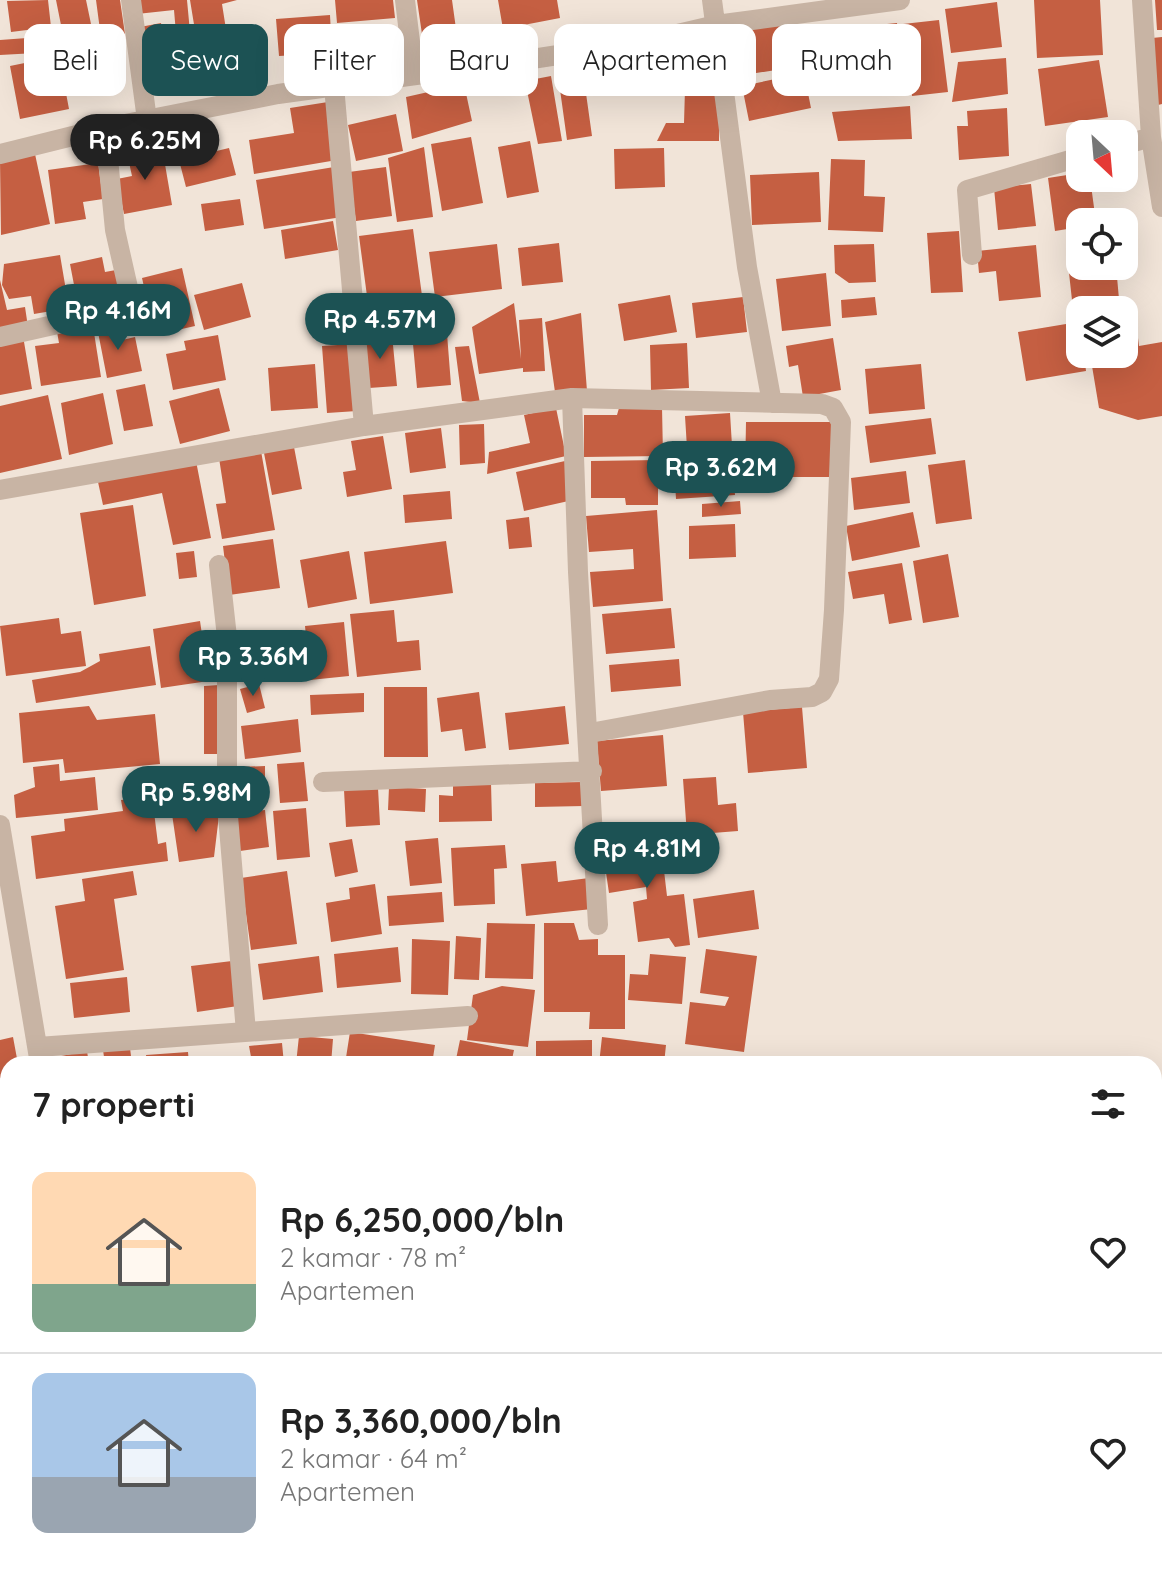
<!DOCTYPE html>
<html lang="id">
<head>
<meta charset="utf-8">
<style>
	:root { --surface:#fff; --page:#f2f2f2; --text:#222; --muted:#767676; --line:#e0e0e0; --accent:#1c5254 }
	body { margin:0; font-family:Quicksand,sans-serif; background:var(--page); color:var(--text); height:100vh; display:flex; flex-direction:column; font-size:30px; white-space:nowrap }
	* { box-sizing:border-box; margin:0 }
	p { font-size:26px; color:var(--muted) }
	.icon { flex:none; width:44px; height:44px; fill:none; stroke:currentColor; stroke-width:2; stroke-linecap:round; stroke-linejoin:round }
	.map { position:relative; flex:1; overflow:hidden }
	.details { position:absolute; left:0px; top:1056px; width:1162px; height:514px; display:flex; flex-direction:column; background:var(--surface); border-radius:24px 24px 0 0; box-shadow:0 8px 32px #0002 }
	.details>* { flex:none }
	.hud { position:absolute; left:24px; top:24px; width:1114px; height:72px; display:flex; gap:16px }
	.needle { width:52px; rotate:154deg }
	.controls { position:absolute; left:1066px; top:120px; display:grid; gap:16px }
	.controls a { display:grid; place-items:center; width:72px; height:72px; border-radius:16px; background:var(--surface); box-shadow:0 8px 32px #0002; font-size:40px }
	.price { position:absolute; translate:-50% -68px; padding:0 18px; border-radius:28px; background:var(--accent); color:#fff; font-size:26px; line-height:52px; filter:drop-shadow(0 2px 4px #0008) }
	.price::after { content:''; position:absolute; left:50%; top:48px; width:24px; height:18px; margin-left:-12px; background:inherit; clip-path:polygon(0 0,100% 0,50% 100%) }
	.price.selected { background:#222; color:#fff }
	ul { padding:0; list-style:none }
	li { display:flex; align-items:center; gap:24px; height:200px; padding:0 32px }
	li+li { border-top:2px solid var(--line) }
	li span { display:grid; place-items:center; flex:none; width:224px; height:160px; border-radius:16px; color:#555 }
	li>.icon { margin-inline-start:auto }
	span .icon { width:96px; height:96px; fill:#fffc; stroke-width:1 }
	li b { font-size:34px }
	h2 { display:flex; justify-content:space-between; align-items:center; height:96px; padding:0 32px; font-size:34px }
	.pill { padding:0 28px; border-radius:16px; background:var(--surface); box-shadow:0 8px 32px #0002; font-size:28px; line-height:72px }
	.pill.selected { background:var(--accent); color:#fff }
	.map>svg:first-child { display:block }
	.building { fill:#c55f42 }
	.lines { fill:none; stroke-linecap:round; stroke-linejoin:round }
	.street { stroke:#c8b4a4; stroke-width:20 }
</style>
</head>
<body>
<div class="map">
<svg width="1162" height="1569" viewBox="0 0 1162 1569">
	<rect width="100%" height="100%" fill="#f1e4d8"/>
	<path class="building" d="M48 0 51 27 11 32 7 1Z
		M56 0H86L96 48 67 55Z
		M96 0H120L126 41 102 45Z
		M136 0H187L191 43 177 45 174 10 137 14Z
		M190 0H237L222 4 231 61 201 67Z
		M335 0H393L395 18 337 23Z
		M417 0H452L457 36 423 41Z
		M498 0H557L560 18 503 29Z
		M1034 0H1100L1103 55 1037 58Z
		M1155 0H1162V30H1157Z
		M997 2 1002 47 951 53 945 9Z
		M330 15 332 53 279 56 276 19Z
		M939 20 948 92 912 96 903 24Z
		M794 21 801 66 731 77 724 33Z
		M161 23 165 46 144 50 140 27Z
		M897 23 903 85 835 92 832 59 860 56 857 27Z
		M54 36V52L0 55V40Z
		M1162 37V104L1158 105 1152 38Z
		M707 38 712 80 660 87 654 46Z
		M169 52 176 80 151 86 144 59Z
		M59 56 69 109 20 119 10 66Z
		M623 56 628 86 596 91 592 61Z
		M1006 58 1008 94 952 102 958 62Z
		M1099 60 1108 117 1045 126 1038 69Z
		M582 65 592 136 567 140 557 68Z
		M804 73 811 108 749 121 742 86Z
		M551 76 562 141 538 144 525 81Z
		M464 84 472 121 412 139 406 97Z
		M685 89 719 90V141H657L666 123H684Z
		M328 102 337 160 254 174 249 140 294 133 290 108Z
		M910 106 912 139 838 141 832 112Z
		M1007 108 1009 156 959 160 957 126H968L967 111Z
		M396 114 403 151 356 161 348 125Z
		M471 137 483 203 442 211 431 144Z
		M530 141 539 192 507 198 498 147Z
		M162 147 172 205 124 214 117 179 132 176 127 153Z
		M424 147 433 217 397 222 388 158Z
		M229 148 236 175 186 187 179 160Z
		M664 148 665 187 615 189 614 149Z
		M35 154 50 224 1 235 0 160Z
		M831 159 865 160 864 196 885 197 883 232 828 230Z
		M98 163 103 199 83 202 86 219 55 224 48 170Z
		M334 167 342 217 264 229 256 180Z
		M386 167 392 216 356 221 349 172Z
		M819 172 821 222 752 225 750 175Z
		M1080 173V178H1090L1096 222H1080V227L1055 231 1048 178Z
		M1031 184 1036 226 998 230 994 188Z
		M240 199 244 225 205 231 201 204Z
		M333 221 338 250 285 259 281 230Z
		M413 229 423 303 369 311 359 236Z
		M959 231 963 292 931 293 927 233Z
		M559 243 563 282 522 286 518 248Z
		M497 244 502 289 435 297 429 252Z
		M874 244 876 282 849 283 835 273 834 245Z
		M1080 244V266H1116L1120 310H1080V317L1074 318 1066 246Z
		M1036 245 1041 297 999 301 996 271 979 273 977 251Z
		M60 255 69 308 34 314 31 296 9 299 2 285 4 264Z
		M102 257 105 272 116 270 124 307 80 316 70 264Z
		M182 268 195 326 155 335 142 278Z
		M826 273 831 326 782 331 776 279Z
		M0 280 7 310 25 307 28 327 0 333Z
		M242 283 251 317 204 330 194 295Z
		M670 295 677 332 624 341 618 304Z
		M743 297 747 332 696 338 692 303Z
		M875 297 877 315 842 318 841 300Z
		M514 303 521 359 519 320 542 318 545 371 523 372V368L479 374 472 327Z
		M445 308 451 385 417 388 410 311Z
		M581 313 587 391 555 392 545 322Z
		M92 320 101 377 41 386 35 346 59 343 56 326Z
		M118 322 122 340 135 337 142 371 107 378 97 327Z
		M1078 322 1080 354H1084L1086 371 1026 381 1018 332Z
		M218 335 226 380 173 390 166 354 186 350 184 341Z
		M392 335 397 386 369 388 361 337Z
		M23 336 32 389 0 395V340Z
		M833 338 841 390 803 397 798 365 789 367 786 346Z
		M1138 338 1139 346 1162 342V416L1138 420 1099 408 1090 354H1124V340Z
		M687 343 689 388 651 390 650 345Z
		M353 344 357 411 327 413 322 346Z
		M469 346 480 403 462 401 455 347Z
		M315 364 318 408 271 411 268 368Z
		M921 364 925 409 869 414 865 369Z
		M145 384 153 426 124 431 116 390Z
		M219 388 230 431 180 444 169 401Z
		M103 393 113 444 69 455 61 403Z
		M48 395 62 459 0 473V406Z
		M662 407 663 456 584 457V415H617L619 408Z
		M556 408 566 456 487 474 489 452 530 443 524 415Z
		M730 413 735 495 676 499 674 465 688 464 685 416Z
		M931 418 936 454 870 463 865 426Z
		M746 422H833V477H745Z
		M484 424 485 463 460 465 459 425Z
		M441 428 446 468 410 473 405 433Z
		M383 436 392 489 347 497 343 472 356 470 351 441Z
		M294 447 302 489 272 495 264 453Z
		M261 451 275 530 222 539 216 504 226 503 219 458Z
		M658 460V505H626L625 498H591V461Z
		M965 460 972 519 936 524 928 465Z
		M196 461 211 538 173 545 162 493 103 505 98 482Z
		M565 461 573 500 524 511 516 472Z
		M906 471 910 503 854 510 851 478Z
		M450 491 452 519 405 523 403 495Z
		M740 501 741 514 702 517V504Z
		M133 505 146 596 94 605 80 513Z
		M657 510 663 601 593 607 590 572 634 569 633 549 589 552 586 516Z
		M913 512 920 547 852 561 846 526Z
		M529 517 532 547 509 549 506 520Z
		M735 524 736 557 689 559V526Z
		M273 539 280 588 229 595 223 546Z
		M446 541 453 593 370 604 364 552Z
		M194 551 197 577 179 579 176 553Z
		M349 551 357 599 308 608 300 560Z
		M948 554 959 617 923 623 913 561Z
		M902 563 912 620 889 624 884 594 853 599 848 572Z
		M671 608 675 648 606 654 602 614Z
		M394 610 397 642 419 640 421 670 357 677 350 614Z
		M59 618 61 634 81 631 86 666 6 676 0 626Z
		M200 621 205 655 217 653 222 679 161 688 153 629Z
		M344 622 349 676 310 680 305 626Z
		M150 646 156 685 36 703 32 680 80 672 100 661 99 654Z
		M679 659 681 686 611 692 609 665Z
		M259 684 265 708 247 713 240 689Z
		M219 685V754H204V686Z
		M384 687H427L428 757H384Z
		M479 692 486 748 465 751 462 729 441 732 437 698Z
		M364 693V712L311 715 310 695Z
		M89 706 97 720 155 714 160 764 65 773 63 759 23 763 19 713Z
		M565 706 569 744 509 750 505 713Z
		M802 707 807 768 748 773 743 712Z
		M298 719 301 752 245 759 241 726Z
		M663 735 667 786 601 791 597 741Z
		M304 762 308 801 280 803 277 764Z
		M59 764 60 781 95 777 98 810 16 818 14 795 35 787 33 767Z
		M265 766V799L238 800V767Z
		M716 777 718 805 736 803 738 831 687 835 683 779Z
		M583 782 584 806 535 807V783Z
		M491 783 492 821 439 822V795L453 796V784Z
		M389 787 426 789 425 812 388 810Z
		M378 788 380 825 346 827 344 790Z
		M152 796 158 844 166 842 168 861 36 879 31 836 65 831 64 819 123 811 121 800Z
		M220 807 214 857 179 862 172 814Z
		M306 808 310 857 277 860 273 811Z
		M265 810 269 847 240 851 236 813Z
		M660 837 667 896 684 894 690 945 675 947 669 938 638 942 633 902 647 899 646 887 609 893 602 845Z
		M438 838 442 883 410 886 405 841Z
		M352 839 358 872 335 877 329 843Z
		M505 845 507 868 494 869 495 904 454 906 451 848Z
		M556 861 558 882 589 878 592 909 526 916 521 864Z
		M133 871 137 895 114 899 124 970 66 979 55 906 85 901 82 879Z
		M287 871 297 944 251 950 241 878Z
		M375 884 382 934 331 942 326 903 350 899 349 888Z
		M754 890 759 929 698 938 693 899Z
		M442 892 444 922 389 926 387 896Z
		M487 923 535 924 533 979 485 978Z
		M544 923H574L579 940 598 939V955H625V1029H589L590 1012H544Z
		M456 936 481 938 479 980 454 979Z
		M412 939 450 941 448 995 411 994Z
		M398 947 401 982 337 988 334 954Z
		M706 949 757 956 744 1052 685 1044 690 1002 725 1006 729 997 700 993Z
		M650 954 686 957 682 1004 628 1000 630 974 648 975Z
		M319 956 323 992 263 1000 258 964Z
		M232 961 238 1006 197 1012 191 966Z
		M127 977 130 1012 74 1018 70 983Z
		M502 986 535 990 528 1047 467 1040 473 995Z
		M350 1032 435 1045 432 1064H345Z
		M299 1036 333 1039 331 1064H296Z
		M13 1037 18 1064H8V1077L0 1078V1040Z
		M602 1037 666 1045 664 1064H599Z
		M460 1040 514 1050 511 1064H455Z
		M592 1040V1064H536V1041Z
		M282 1043 284 1064H226V1059L251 1057 249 1046Z
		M130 1048 132 1064H105L103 1050Z
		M87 1051 89 1064H62L61 1056Z
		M188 1052 189 1064H147L146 1055Z
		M8 1134V1194L0 1173V1137Z
		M0 1263H8V1343H0Z
		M8 1367V1412H0V1368Z
		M8 1551V1562H12L14 1569H0V1553Z
		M19 1562H49L50 1569H20Z
		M60 1562H98L100 1569H61Z
		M150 1562H214L215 1566 228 1565V1569H153Z
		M299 1562H353L354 1569H319L318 1566 300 1569Z
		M405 1562H446L447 1569H406Z"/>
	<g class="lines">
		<path class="street" d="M131 0 147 120
			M405 0 414 75
			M712 0 747 267 772 403
			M1142 0 1151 137 1162 207
			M334 86 364 426
			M1124 145 1151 137
			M0 154 105 128 278 94 532 59 643 42 716 25 900 0
			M972 255 967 190 1080 157
			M0 337 129 308 131 301 115 230 105 128
			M572 398 578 572 598 925
			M0 490 364 426 572 398 822 404 833 408 841 422 834 610 829 679 822 692 812 697 770 700 590 733
			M219 565 227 637V804L246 1032
			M323 782 592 771
			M0 825 40 1064
			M38 1047 468 1016
			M0 1200 8 1211
			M123 1562 124 1569"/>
	</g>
</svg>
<div class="controls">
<a><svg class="needle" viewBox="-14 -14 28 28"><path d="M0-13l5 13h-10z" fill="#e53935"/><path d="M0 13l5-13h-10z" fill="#767676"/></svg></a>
<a><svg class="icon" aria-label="locate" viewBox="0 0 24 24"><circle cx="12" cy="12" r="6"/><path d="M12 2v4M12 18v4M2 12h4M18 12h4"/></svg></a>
<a><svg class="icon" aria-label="layers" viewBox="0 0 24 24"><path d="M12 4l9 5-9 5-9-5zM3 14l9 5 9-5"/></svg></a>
</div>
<b class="price selected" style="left:145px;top:182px">Rp 6.25M</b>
<b class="price" style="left:118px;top:352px">Rp 4.16M</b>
<b class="price" style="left:380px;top:361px">Rp 4.57M</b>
<b class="price" style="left:721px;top:509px">Rp 3.62M</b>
<b class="price" style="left:253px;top:698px">Rp 3.36M</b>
<b class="price" style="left:196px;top:834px">Rp 5.98M</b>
<b class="price" style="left:647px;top:890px">Rp 4.81M</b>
<div class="hud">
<a class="pill">Beli</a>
<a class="pill selected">Sewa</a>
<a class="pill">Filter</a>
<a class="pill">Baru</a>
<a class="pill">Apartemen</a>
<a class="pill">Rumah</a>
</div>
<section class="details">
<h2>7 properti<svg class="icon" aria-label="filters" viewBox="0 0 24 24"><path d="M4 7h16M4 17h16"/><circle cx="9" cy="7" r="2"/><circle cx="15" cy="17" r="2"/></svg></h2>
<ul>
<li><span style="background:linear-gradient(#ffd9b3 70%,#7fa58c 0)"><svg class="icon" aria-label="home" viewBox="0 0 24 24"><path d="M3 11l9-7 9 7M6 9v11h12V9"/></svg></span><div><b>Rp 6,250,000/bln</b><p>2 kamar · 78 m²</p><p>Apartemen</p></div><svg class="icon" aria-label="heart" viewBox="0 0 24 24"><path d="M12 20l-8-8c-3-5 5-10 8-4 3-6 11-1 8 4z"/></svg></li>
<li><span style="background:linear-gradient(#a9c7e8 65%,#9aa5b1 0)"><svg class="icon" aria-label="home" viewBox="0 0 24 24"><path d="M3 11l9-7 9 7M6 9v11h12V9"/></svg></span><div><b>Rp 3,360,000/bln</b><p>2 kamar · 64 m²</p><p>Apartemen</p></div><svg class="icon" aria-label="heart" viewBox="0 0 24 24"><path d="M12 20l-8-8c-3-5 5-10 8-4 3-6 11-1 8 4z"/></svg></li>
</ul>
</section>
</div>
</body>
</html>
